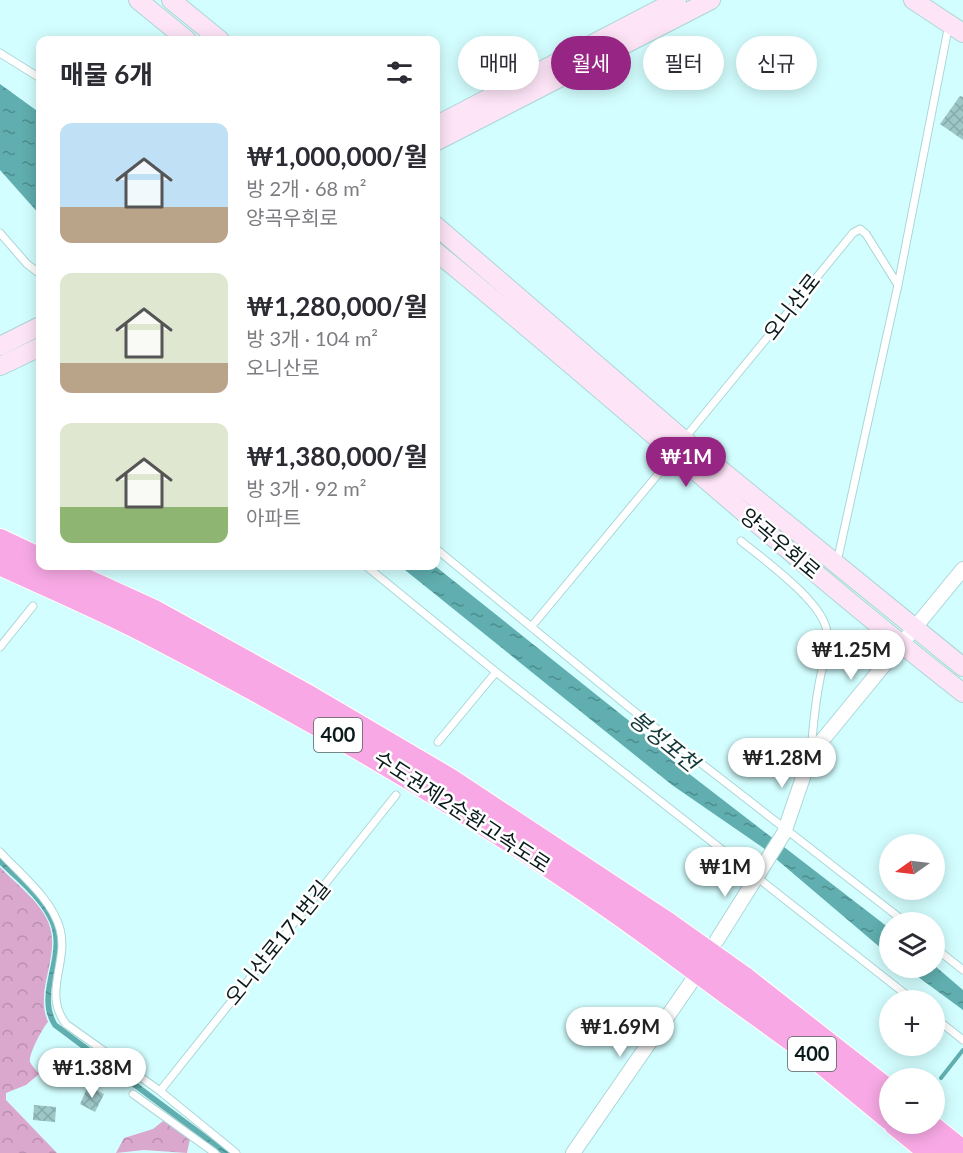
<!DOCTYPE html>
<html lang="ko">
<head>
<meta charset="utf-8">
<style>
	:root { --surface:#fff; --page:#f2f2f3; --text:#2b2b33; --muted:#7c7c81; --accent:#972583 }
	body { margin:0; font-family:Lato,"Noto Sans KR",sans-serif; background:var(--page); color:var(--text); height:100vh; display:flex; flex-direction:column; font-size:22px; white-space:nowrap }
	* { box-sizing:border-box; margin:0 }
	p { font-size:20px; color:var(--muted) }
	.icon { flex:none; width:33px; height:33px; fill:none; stroke:currentColor; stroke-width:2; stroke-linecap:round; stroke-linejoin:round }
	.map { position:relative; flex:1; overflow:hidden }
	.drawer { position:absolute; left:36px; top:36px; width:404px; height:534px; display:flex; flex-direction:column; background:var(--surface); border-radius:12px; box-shadow:0 3px 15px #0003 }
	.drawer>* { flex:none }
	.top-card { position:absolute; left:458px; top:36px; width:416px; height:54px; display:flex; gap:12px }
	.needle { width:39px; rotate:256deg }
	.controls { position:absolute; left:879px; top:834px; display:grid; gap:12px }
	.controls a { display:grid; place-items:center; width:66px; height:66px; border-radius:50%; background:var(--surface); box-shadow:0 3px 15px #0003; font-size:30px }
	.price { position:absolute; translate:-50% -51px; padding:0 14px; border-radius:21px; background:#fff; color:#222; font-size:20px; line-height:39px; filter:drop-shadow(0 2px 3px #0008) }
	.price::after { content:''; position:absolute; left:50%; top:36px; width:18px; height:14px; margin-left:-9px; background:inherit; clip-path:polygon(0 0,100% 0,50% 100%) }
	.price.current { background:var(--accent); color:#fff }
	ul { padding:0; list-style:none }
	li { display:flex; align-items:center; gap:18px; height:150px; padding:0 24px }
	li span { display:grid; place-items:center; flex:none; width:168px; height:120px; border-radius:12px; color:#555 }
	li>.icon { margin-inline-start:auto }
	span .icon { width:72px; height:72px; fill:#fffc; stroke-width:1 }
	li b { font-size:26px }
	h2 { display:flex; justify-content:space-between; align-items:center; height:72px; padding:0 24px; font-size:26px }
	.chip { padding:0 21px; border-radius:27px; background:var(--surface); box-shadow:0 3px 15px #0003; font-size:21px; line-height:54px }
	.chip.current { background:var(--accent); color:#fff }
	.map>svg:first-child { display:block }
	.forest { fill:url(#forest-crowns) }
	.water { fill:url(#water-ripples) }
	.lines { fill:none; stroke-linecap:round; stroke-linejoin:round }
	.stream { stroke:#60aeaf; stroke-width:4 }
	.building { fill:url(#building-cross-hatch) }
	.service-casing { stroke:#acd6d6; stroke-width:9 }
	.minor-casing { stroke:#acd6d6; stroke-width:16 }
	.secondary-casing { stroke:#acd6d6; stroke-width:20 }
	.motorway-casing { stroke:#fff; stroke-width:26 }
	.service { stroke:#fff; stroke-width:7 }
	.minor { stroke:#fff; stroke-width:14 }
	.secondary { stroke:#fde5f7; stroke-width:18 }
	.motorway { stroke:#f8a9e5; stroke-width:24 }
	.motorway-bridge-casing { stroke:#fff; stroke-width:26; stroke-linecap:butt }
	.motorway-bridge { stroke:#f8a9e5; stroke-width:24 }
	.labels { text-anchor:middle; stroke-width:5; stroke-linejoin:round; paint-order:stroke }
	.shield { fill:#fff; stroke:#545f5f; stroke-width:1.5 }
	.shield-label { font-size:20px; font-weight:bold; fill:#0a1a1b }
	.street-label { font-size:21px; fill:#0a1a1b; stroke:#fff }
	.water-label { font-size:22px; font-style:italic; fill:#113839; stroke:#fff }
</style>
</head>
<body>
<div class="map">
<svg width="963" height="1153" viewBox="0 0 963 1153">
	<defs>
		<pattern id="forest-crowns" width="20" height="18" patternUnits="userSpaceOnUse" patternTransform="scale(1.5)"><rect width="20" height="18" fill="#daa7cd"/><path d="M2 6a3 3 0 1 1 6 0M12 15a3 3 0 1 1 6 0" fill="none" stroke="#ba8faf"/></pattern>
		<pattern id="water-ripples" width="26" height="14" patternUnits="userSpaceOnUse" patternTransform="scale(1.5)"><rect width="26" height="14" fill="#60aeaf"/><path d="M2 4q2-2 4 0t4 0M15 11q2-2 4 0t4 0" fill="none" stroke="#4d8d8e"/></pattern>
		<pattern id="building-cross-hatch" width="8" height="8" patternUnits="userSpaceOnUse" patternTransform="scale(1.5)"><rect width="8" height="8" fill="#9dc6c7"/><path d="M0 0l8 8M0 8l8-8" fill="none" stroke="#86aaaa"/></pattern>
	</defs>
	<rect width="100%" height="100%" fill="#d3feff"/>
	<path class="forest" d="M0 867C16 884 41 902 49 924 61 957 34 989 48 1022 43 1027 28 1055 30 1062 32 1066 37 1071 39 1074L26 1085 6 1093V1100L57 1153H0Z
		M163 1121 190 1139 187 1153 144 1150 116 1153 124 1138 153 1129Z"/>
	<path class="water" d="M0 84 40 113V215L0 170Z
		M400 566H435L638 728 679 766 889 928V955L762 847 672 785Z
		M0 856C19 876 45 897 56 924 68 957 39 991 57 1023L231 1153H221L53 1027C32 995 62 960 51 926 43 902 17 882 0 865Z
		M935 966 963 990V1010L906 968Z"/>
	<g class="lines">
		<path class="stream" d="M941 1078 963 1050"/>
	</g>
	<path class="building" d="M960 96 963 97V140L940 124Z
		M88 1086 104 1094 95 1112 80 1104Z
		M34 1105 56 1107 55 1122 33 1120Z"/>
	<g class="lines">
		<g class="service-casing">
			<path id="service" d="M0 53 40 78
				M0 233 27 264 40 274
				M684 439 853 233 860 229 866 234 898 285
				M741 541C764 560 825 603 827 633 828 649 823 664 820 679 815 703 813 727 811 752
				M435 548 630 708 905 922
				M837 562 898 285 949 24
				M366 566 496 672 913 1000
				M532 626 674 455
				M0 647 33 606
				M438 742 496 672
				M0 852C21 875 52 899 60 929 69 962 42 993 66 1024L160 1091 236 1153
				M934 947 963 970
				M934 1017 963 1040
				M160 1091 396 795
				M133 1094 215 1153"/>
		</g>
		<g class="minor-casing">
			<path id="minor" d="M717 940 784 833 811 754 963 569
				M573 1153 692 981"/>
		</g>
		<g class="secondary-casing">
			<path id="secondary" d="M138 0 187 40
				M171 0 220 40
				M913 0 963 33
				M435 126 677 0
				M435 142 711 0
				M435 225 683 439 963 667
				M435 251C613 396 782 551 963 693
				M0 346 40 326
				M0 366 40 347"/>
		</g>
		<g class="motorway-casing">
			<path id="motorway" d="M0 541 40 560
				M0 563C48 585 97 606 144 630 322 722 496 823 658 941
				M53 566 154 612 308 697 449 780 667 924
				M743 978 890 1093
				M731 995 810 1052 890 1118
				M896 1124 932 1153
				M927 1124 963 1153"/>
		</g>
		<use href="#service" class="service"/>
		<use href="#minor" class="minor"/>
		<use href="#secondary" class="secondary"/>
		<use href="#motorway" class="motorway"/>
		<g class="motorway-bridge-casing">
			<path id="motorway-bridge" d="M667 924 743 978
				M658 941 731 995"/>
		</g>
		<use href="#motorway-bridge" class="motorway-bridge"/>
	</g>
	<g class="labels">
		<g class="shield">
			<rect x="314" y="718" width="48" height="34" rx="4.5"/>
			<rect x="788" y="1037" width="48" height="34" rx="4.5"/>
		</g>
		<g class="shield-label">
			<text x="338" y="742">400</text>
			<text x="812" y="1061">400</text>
		</g>
		<g class="street-label">
			<text transform="translate(792 307) rotate(-52)" y="7">오니산로</text>
			<text transform="translate(780 544) rotate(40)" y="7">양곡우회로</text>
			<text transform="translate(462 812) rotate(33)" y="7">수도권제2순환고속도로</text>
			<text transform="translate(278 943) rotate(-51)" y="7">오니산로171번길</text>
		</g>
		<g class="water-label">
			<text transform="translate(664 741) rotate(39)" y="8">봉성포천</text>
		</g>
	</g>
</svg>
<div class="controls">
<a><svg class="needle" viewBox="-14 -14 28 28"><path d="M0-13l5 13h-10z" fill="#e53935"/><path d="M0 13l5-13h-10z" fill="#7c7c81"/></svg></a>
<a><svg class="icon" aria-label="layers" viewBox="0 0 24 24"><path d="M12 4l9 5-9 5-9-5zM3 14l9 5 9-5"/></svg></a>
<a>+</a>
<a>−</a>
</div>
<b class="price current" style="left:686px;top:488px">₩1M</b>
<b class="price" style="left:851px;top:681px">₩1.25M</b>
<b class="price" style="left:782px;top:789px">₩1.28M</b>
<b class="price" style="left:725px;top:898px">₩1M</b>
<b class="price" style="left:620px;top:1058px">₩1.69M</b>
<b class="price" style="left:92px;top:1099px">₩1.38M</b>
<div class="top-card">
<a class="chip">매매</a>
<a class="chip current">월세</a>
<a class="chip">필터</a>
<a class="chip">신규</a>
</div>
<section class="drawer">
<h2>매물 6개<svg class="icon" aria-label="filters" viewBox="0 0 24 24"><path d="M4 7h16M4 17h16"/><circle cx="9" cy="7" r="2"/><circle cx="15" cy="17" r="2"/></svg></h2>
<ul>
<li><span style="background:linear-gradient(#bfe0f5 70%,#b9a48a 0)"><svg class="icon" aria-label="home" viewBox="0 0 24 24"><path d="M3 11l9-7 9 7M6 9v11h12V9"/></svg></span><div><b>₩1,000,000/월</b><p>방 2개 · 68 m²</p><p>양곡우회로</p></div></li>
<li><span style="background:linear-gradient(#dfe7d0 75%,#b9a48a 0)"><svg class="icon" aria-label="home" viewBox="0 0 24 24"><path d="M3 11l9-7 9 7M6 9v11h12V9"/></svg></span><div><b>₩1,280,000/월</b><p>방 3개 · 104 m²</p><p>오니산로</p></div></li>
<li><span style="background:linear-gradient(#dfe7d0 70%,#8fb573 0)"><svg class="icon" aria-label="home" viewBox="0 0 24 24"><path d="M3 11l9-7 9 7M6 9v11h12V9"/></svg></span><div><b>₩1,380,000/월</b><p>방 3개 · 92 m²</p><p>아파트</p></div></li>
</ul>
</section>
</div>
</body>
</html>
